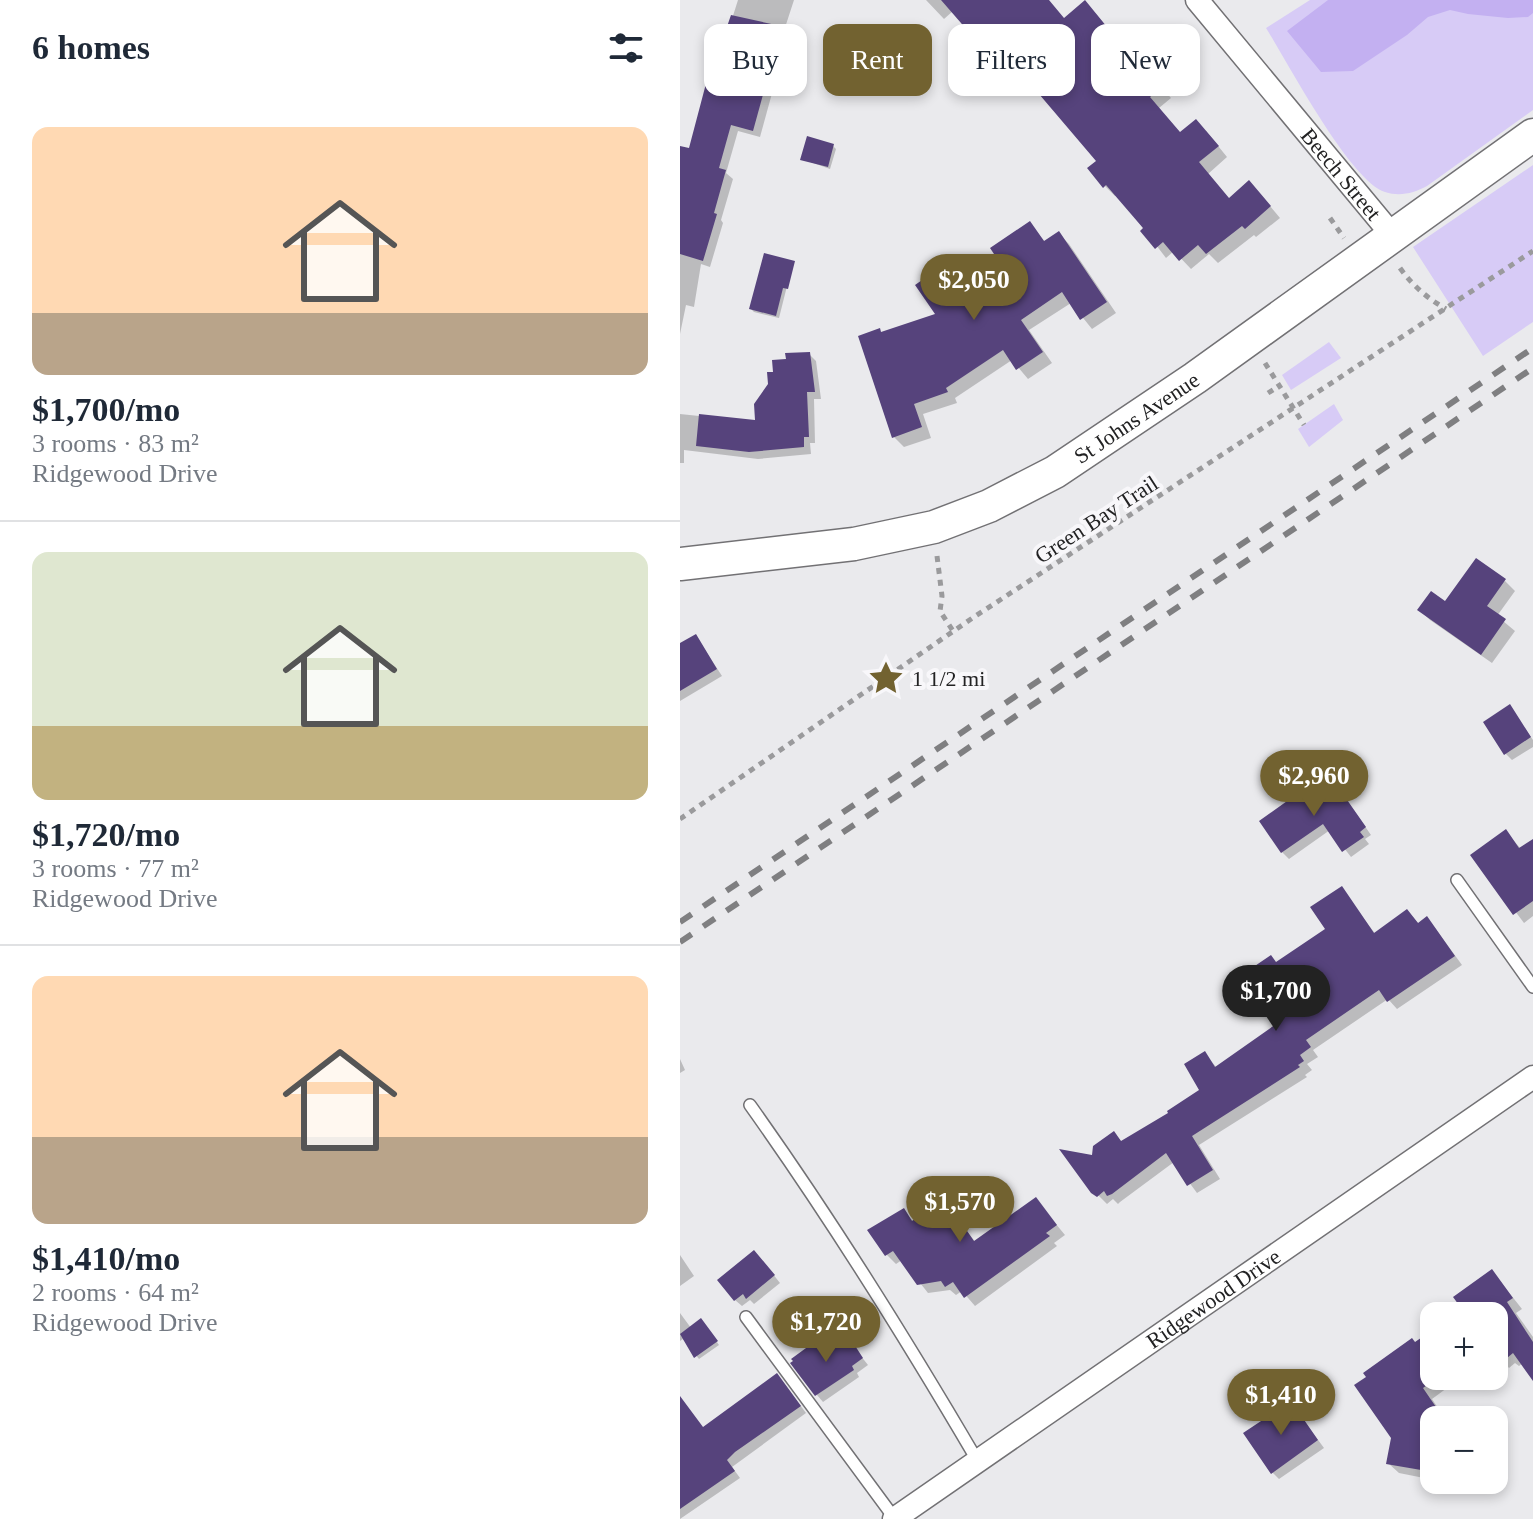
<!DOCTYPE html>
<html lang="en">
<head>
<meta charset="utf-8">
<style>
	:root { --surface:#fff; --page:#f6f6f7; --text:#1f2937; --muted:#747a83; --line:#e0e1e3; --accent:#726230 }
	body { margin:0; font-family:"Times New Roman",serif; background:var(--page); color:var(--text); height:100vh; display:flex; flex-direction:column; font-size:30px; white-space:nowrap }
	* { box-sizing:border-box; margin:0 }
	p { font-size:26px; color:var(--muted) }
	.icon { flex:none; width:44px; height:44px; fill:none; stroke:currentColor; stroke-width:2; stroke-linecap:round; stroke-linejoin:round }
	.map { position:relative; flex:1; overflow:hidden }
	.drawer { display:flex; flex-direction:column; background:var(--surface); width:680px }
	.drawer>* { flex:none }
	.guide { position:absolute; left:24px; top:24px; width:708px; height:72px; display:flex; gap:16px }
	.buttons { position:absolute; left:740px; top:1302px; display:grid; gap:16px }
	.buttons a { display:grid; place-items:center; width:88px; height:88px; border-radius:16px; background:var(--surface); box-shadow:0 4px 12px #0003; font-size:40px }
	.price { position:absolute; translate:-50% -68px; padding:0 18px; border-radius:28px; background:var(--accent); color:#fff; font-size:26px; line-height:52px; filter:drop-shadow(0 2px 4px #0008) }
	.price::after { content:''; position:absolute; left:50%; top:48px; width:24px; height:18px; margin-left:-12px; background:inherit; clip-path:polygon(0 0,100% 0,50% 100%) }
	.price.selected { background:#222; color:#fff }
	ul { padding:0; list-style:none }
	li { display:grid; align-content:center; gap:16px; height:424px; padding:0 32px }
	li+li { border-top:2px solid var(--line) }
	li span { display:grid; place-items:center; height:248px; border-radius:16px; color:#555 }
	li>.icon { margin-inline-start:auto }
	span .icon { width:144px; height:144px; fill:#fffc; stroke-width:1 }
	li b { font-size:34px }
	h2 { display:flex; justify-content:space-between; align-items:center; height:96px; padding:0 32px; font-size:34px }
	.pill { padding:0 28px; border-radius:16px; background:var(--surface); box-shadow:0 4px 12px #0003; font-size:28px; line-height:72px }
	.pill.selected { background:var(--accent); color:#fff }
	main { display:flex; flex:1; min-height:0 }
	.map>svg:first-child { display:block }
	.green { fill:#d7cbf6 }
	.forest { fill:#c3b0f1 }
	.shadow { fill:#0003 }
	.building { fill:#56437c }
	.lines { fill:none; stroke-linecap:round; stroke-linejoin:round }
	.lane-casing { stroke:#727174; stroke-width:14 }
	.street-casing { stroke:#727174; stroke-width:25 }
	.secondary-casing { stroke:#727174; stroke-width:35 }
	.path { stroke:#9a9a9c; stroke-width:5; stroke-dasharray:6 6; stroke-linecap:butt }
	.lane { stroke:#fff; stroke-width:11 }
	.street { stroke:#fff; stroke-width:22 }
	.secondary { stroke:#fff; stroke-width:32 }
	.rail { stroke:#7f7f81; stroke-width:6; stroke-dasharray:14 14; stroke-linecap:butt }
	.labels { text-anchor:middle; stroke-width:8; stroke-linejoin:round; paint-order:stroke }
	.street-label { font-size:22px; fill:#222223; stroke:#f8f7fa }
	.poi-label { font-size:22px; fill:#222223; stroke:#f8f7fa; text-anchor:start }
</style>
</head>
<body>
<main>
<section class="drawer">
<h2>6 homes<svg class="icon" aria-label="filters" viewBox="0 0 24 24"><path d="M4 7h16M4 17h16"/><circle cx="9" cy="7" r="2"/><circle cx="15" cy="17" r="2"/></svg></h2>
<ul>
<li><span style="background:linear-gradient(#ffd9b3 75%,#b9a48a 0)"><svg class="icon" aria-label="home" viewBox="0 0 24 24"><path d="M3 11l9-7 9 7M6 9v11h12V9"/></svg></span><div><b>$1,700/mo</b><p>3 rooms · 83 m²</p><p>Ridgewood Drive</p></div></li>
<li><span style="background:linear-gradient(#dfe7d0 70%,#c2b280 0)"><svg class="icon" aria-label="home" viewBox="0 0 24 24"><path d="M3 11l9-7 9 7M6 9v11h12V9"/></svg></span><div><b>$1,720/mo</b><p>3 rooms · 77 m²</p><p>Ridgewood Drive</p></div></li>
<li><span style="background:linear-gradient(#ffd9b3 65%,#b9a48a 0)"><svg class="icon" aria-label="home" viewBox="0 0 24 24"><path d="M3 11l9-7 9 7M6 9v11h12V9"/></svg></span><div><b>$1,410/mo</b><p>2 rooms · 64 m²</p><p>Ridgewood Drive</p></div></li>
</ul>
</section>
<div class="map">
<svg width="853" height="1519" viewBox="0 0 853 1519">
	<rect width="100%" height="100%" fill="#eaeaed"/>
	<path class="green" d="M630 0H853V110L747 186C734 193 720 197 705 192 670 181 608 63 586 28Z
		M853 165V322L803 356 733 247Z
		M649 342 661 358 611 390 602 375Z
		M654 404 663 420 629 447 618 429Z"/>
	<path class="forest" d="M648 0H853V13L848 17 828 18 788 14 770 10 748 17 727 35 673 71 641 72 607 31Z"/>
	<path class="shadow" d="M58 0H114L100 43 103 46 98 61 118 67 125 74 119 94 94 86 80 137 58 131 46 173 53 179 41 220 43 223 30 267 21 264 14 307 6 305 0 334V161L10 151Z
		M246 0H368L385 20 415 13 436 38 422 50 446 79 472 76 491 98 479 108 500 134 526 131 547 157 528 174 550 200 579 193 600 218 576 237 574 235 538 263 529 254 511 269 494 251 486 258 437 194 435 196 425 186 418 161 353 83 340 94 273 11 264 19Z
		M153 146 156 149 150 169 122 159Z
		M349 223 366 243 379 234 389 244 436 313 412 329 391 303 349 330 372 363 348 379 332 360 275 398 277 403 243 414 251 438 224 447 214 437 203 334 258 315 255 274 268 288 317 255Z
		M113 262 99 318 74 312 71 309Z
		M129 354 136 361 141 399H134L135 443H130L131 454 78 459 4 450V463H0V414L77 422Z
		M825 581 835 591 817 616 835 631 812 663 750 620 740 610 766 604Z
		M16 636 42 676 0 701V646Z
		M830 707 853 740V747L832 760 825 753Z
		M650 795 664 796 691 835 685 839 689 844 671 857 650 830 609 859 602 852Z
		M826 832 841 849 853 842V916L844 923 793 855Z
		M661 888 696 935 727 911 739 924 755 928 782 965 717 1009 708 999 633 1050 638 1057 627 1064 632 1070 625 1075 627 1077 519 1145 540 1179 517 1193 494 1162 440 1202 438 1204 433 1199 427 1204 418 1195 413 1157 434 1134 442 1142 490 1114 522 1090 525 1054 537 1068 602 1023 597 964 648 929Z
		M0 1059 5 1070 0 1073Z
		M356 1200 385 1235 374 1243 377 1246 295 1306 282 1291 276 1295 270 1290 248 1293 222 1260 216 1264 207 1255 190 1231 223 1211 234 1222 264 1201 296 1243Z
		M0 1255 14 1276 0 1286Z
		M81 1259 100 1283 74 1304 70 1300 62 1306 55 1300Z
		M812 1271 842 1309 836 1313 853 1337V1378L843 1363 839 1366 835 1363 829 1368 814 1351V1316H776L785 1310Z
		M0 1313 11 1328 24 1324 39 1345 19 1359 3 1339 0 1341Z
		M754 1331V1376H775L764 1384 767 1388 752 1399 766 1420H754V1480L719 1473 708 1463 736 1344Z
		M169 1341 188 1365 177 1373 179 1377 143 1402 137 1395V1343L145 1351 158 1348Z
		M103 1382 126 1413 52 1467 60 1478 0 1519V1413L23 1428Z
		M611 1403 644 1448 599 1479 592 1472Z"/>
	<path class="building" d="M261 0H369L384 18 405 0 427 27 413 39 445 78 462 64 482 87 470 97 500 132 516 119 539 146 519 162 549 198 569 180 591 206 565 229 562 226 526 254 518 245 499 261 483 242 475 249 460 231 463 228 426 185 423 188 407 168 416 161 342 74 329 85 298 48 301 46Z
		M51 15 96 25 92 36 97 37 91 57 119 65 112 88 87 80 73 131 51 125 39 168 46 170 34 213 37 214 23 261 0 254V146L9 148 28 76H30Z
		M127 136 154 144 148 167 120 160Z
		M350 221 364 241 379 231 427 302 400 320 382 292 341 320 363 352 336 370 323 350 266 388 268 392 234 404 242 427 212 438 178 336 200 328 201 332 255 314 235 285 255 271 266 287 314 254 310 248Z
		M84 253 115 261 108 289 103 288 96 316 69 309Z
		M130 352 135 392H127L129 437H124V447L69 452 16 446 19 414 75 420 74 404 88 384 87 372H93L92 360 106 359 105 353Z
		M796 558 826 579 807 606 826 619 801 655 737 610 751 591 765 601Z
		M16 634 37 669 0 691V643Z
		M830 704 851 737 824 755 803 722Z
		M638 779 649 793 658 787 686 827 680 832 684 837 662 852 643 824 601 853 579 821Z
		M826 829 839 848 853 839V901L833 915 790 855Z
		M662 886 694 933 727 909 738 923 747 916 775 956 707 1002 699 990 626 1040 631 1047 620 1055 624 1061 618 1065 620 1067 512 1136 533 1170 507 1186 486 1153 432 1194 427 1196 424 1191 417 1197 411 1193 379 1149 412 1155 413 1146 434 1131 441 1141 488 1113 487 1111 519 1090 504 1064 525 1051 535 1067 599 1022 566 972 591 955 596 962 645 929 630 907Z
		M356 1197 377 1225 366 1233 370 1236 284 1298 273 1282 265 1287 261 1281 237 1285 213 1251 205 1256 187 1230 224 1208 232 1221 264 1198 294 1241Z
		M74 1250 95 1275 66 1299 63 1294 54 1301 37 1280Z
		M812 1269 833 1298 827 1302 853 1342V1381L833 1353 827 1358 824 1354 814 1361V1316H787L773 1297Z
		M21 1318 38 1341 14 1358 0 1334Z
		M754 1329V1380L743 1388 756 1407 747 1471 706 1464 711 1438 674 1385 686 1377 683 1373 732 1338 735 1342Z
		M170 1338 183 1358 172 1366 174 1370 135 1396 110 1363 113 1361 111 1359 137 1340 143 1350 154 1342 157 1346Z
		M97 1373 121 1406 55 1452 47 1460 55 1471 0 1509V1396L23 1427Z
		M611 1401 638 1440 591 1474 563 1433Z"/>
	<g class="lines">
		<g class="lane-casing">
			<path id="lane" d="M777 880 853 987
				M70 1105C152 1220 226 1339 297 1460
				M66 1317 215 1519"/>
		</g>
		<g class="street-casing">
			<g id="street">
				<path id="s1" d="M517 0 713 236"/>
				<path id="s2" d="M214 1519 853 1077"/>
			</g>
		</g>
		<g class="secondary-casing">
			<g id="secondary">
				<path id="s3" d="M0 564 174 544 254 527 309 506 375 472 515 378 853 135"/>
			</g>
		</g>
		<path class="path" d="M650 218 664 238
			M720 268C733 286 747 298 766 309
			M585 363 624 425
			M588 393 599 386
			M257 556 262 596 260 611 273 631
			M0 819 294 617 853 251"/>
		<use href="#lane" class="lane"/>
		<use href="#street" class="street"/>
		<use href="#secondary" class="secondary"/>
		<path class="rail" d="M0 922 853 348
			M0 942 853 368"/>
	</g>
	<defs>
		<g id="sight-bare" transform="scale(2.76)"><path d="M0-6L1.8-2.2L6-1.7L2.9 1.2L3.7 5.4L0 3.3L-3.7 5.4L-2.9 1.2L-6-1.7L-1.8-2.2Z" fill="#726230" stroke="#f8f7fa" stroke-width="2.5" paint-order="stroke"/></g>
	</defs>
	<g fill-rule="evenodd">
		<use href="#sight-bare" x="206" y="678"/>
	</g>
	<g class="labels">
		<g class="street-label">
			<text dy="8" stroke="none"><textPath href="#s1" startOffset="226">Beech Street</textPath></text>
			<text dy="8" stroke="none"><textPath href="#s3" startOffset="488">St Johns Avenue</textPath></text>
			<text transform="translate(416 519) rotate(-33)" y="8">Green Bay Trail</text>
			<text dy="8" stroke="none"><textPath href="#s2" startOffset="388">Ridgewood Drive</textPath></text>
		</g>
		<g class="poi-label">
			<text x="232" y="686">1 1/2 mi</text>
		</g>
	</g>
</svg>
<div class="buttons">
<a>+</a>
<a>−</a>
</div>
<b class="price" style="left:294px;top:322px">$2,050</b>
<b class="price" style="left:634px;top:818px">$2,960</b>
<b class="price selected" style="left:596px;top:1033px">$1,700</b>
<b class="price" style="left:280px;top:1244px">$1,570</b>
<b class="price" style="left:146px;top:1364px">$1,720</b>
<b class="price" style="left:601px;top:1437px">$1,410</b>
<div class="guide">
<a class="pill">Buy</a>
<a class="pill selected">Rent</a>
<a class="pill">Filters</a>
<a class="pill">New</a>
</div>
</div>
</main>
</body>
</html>
